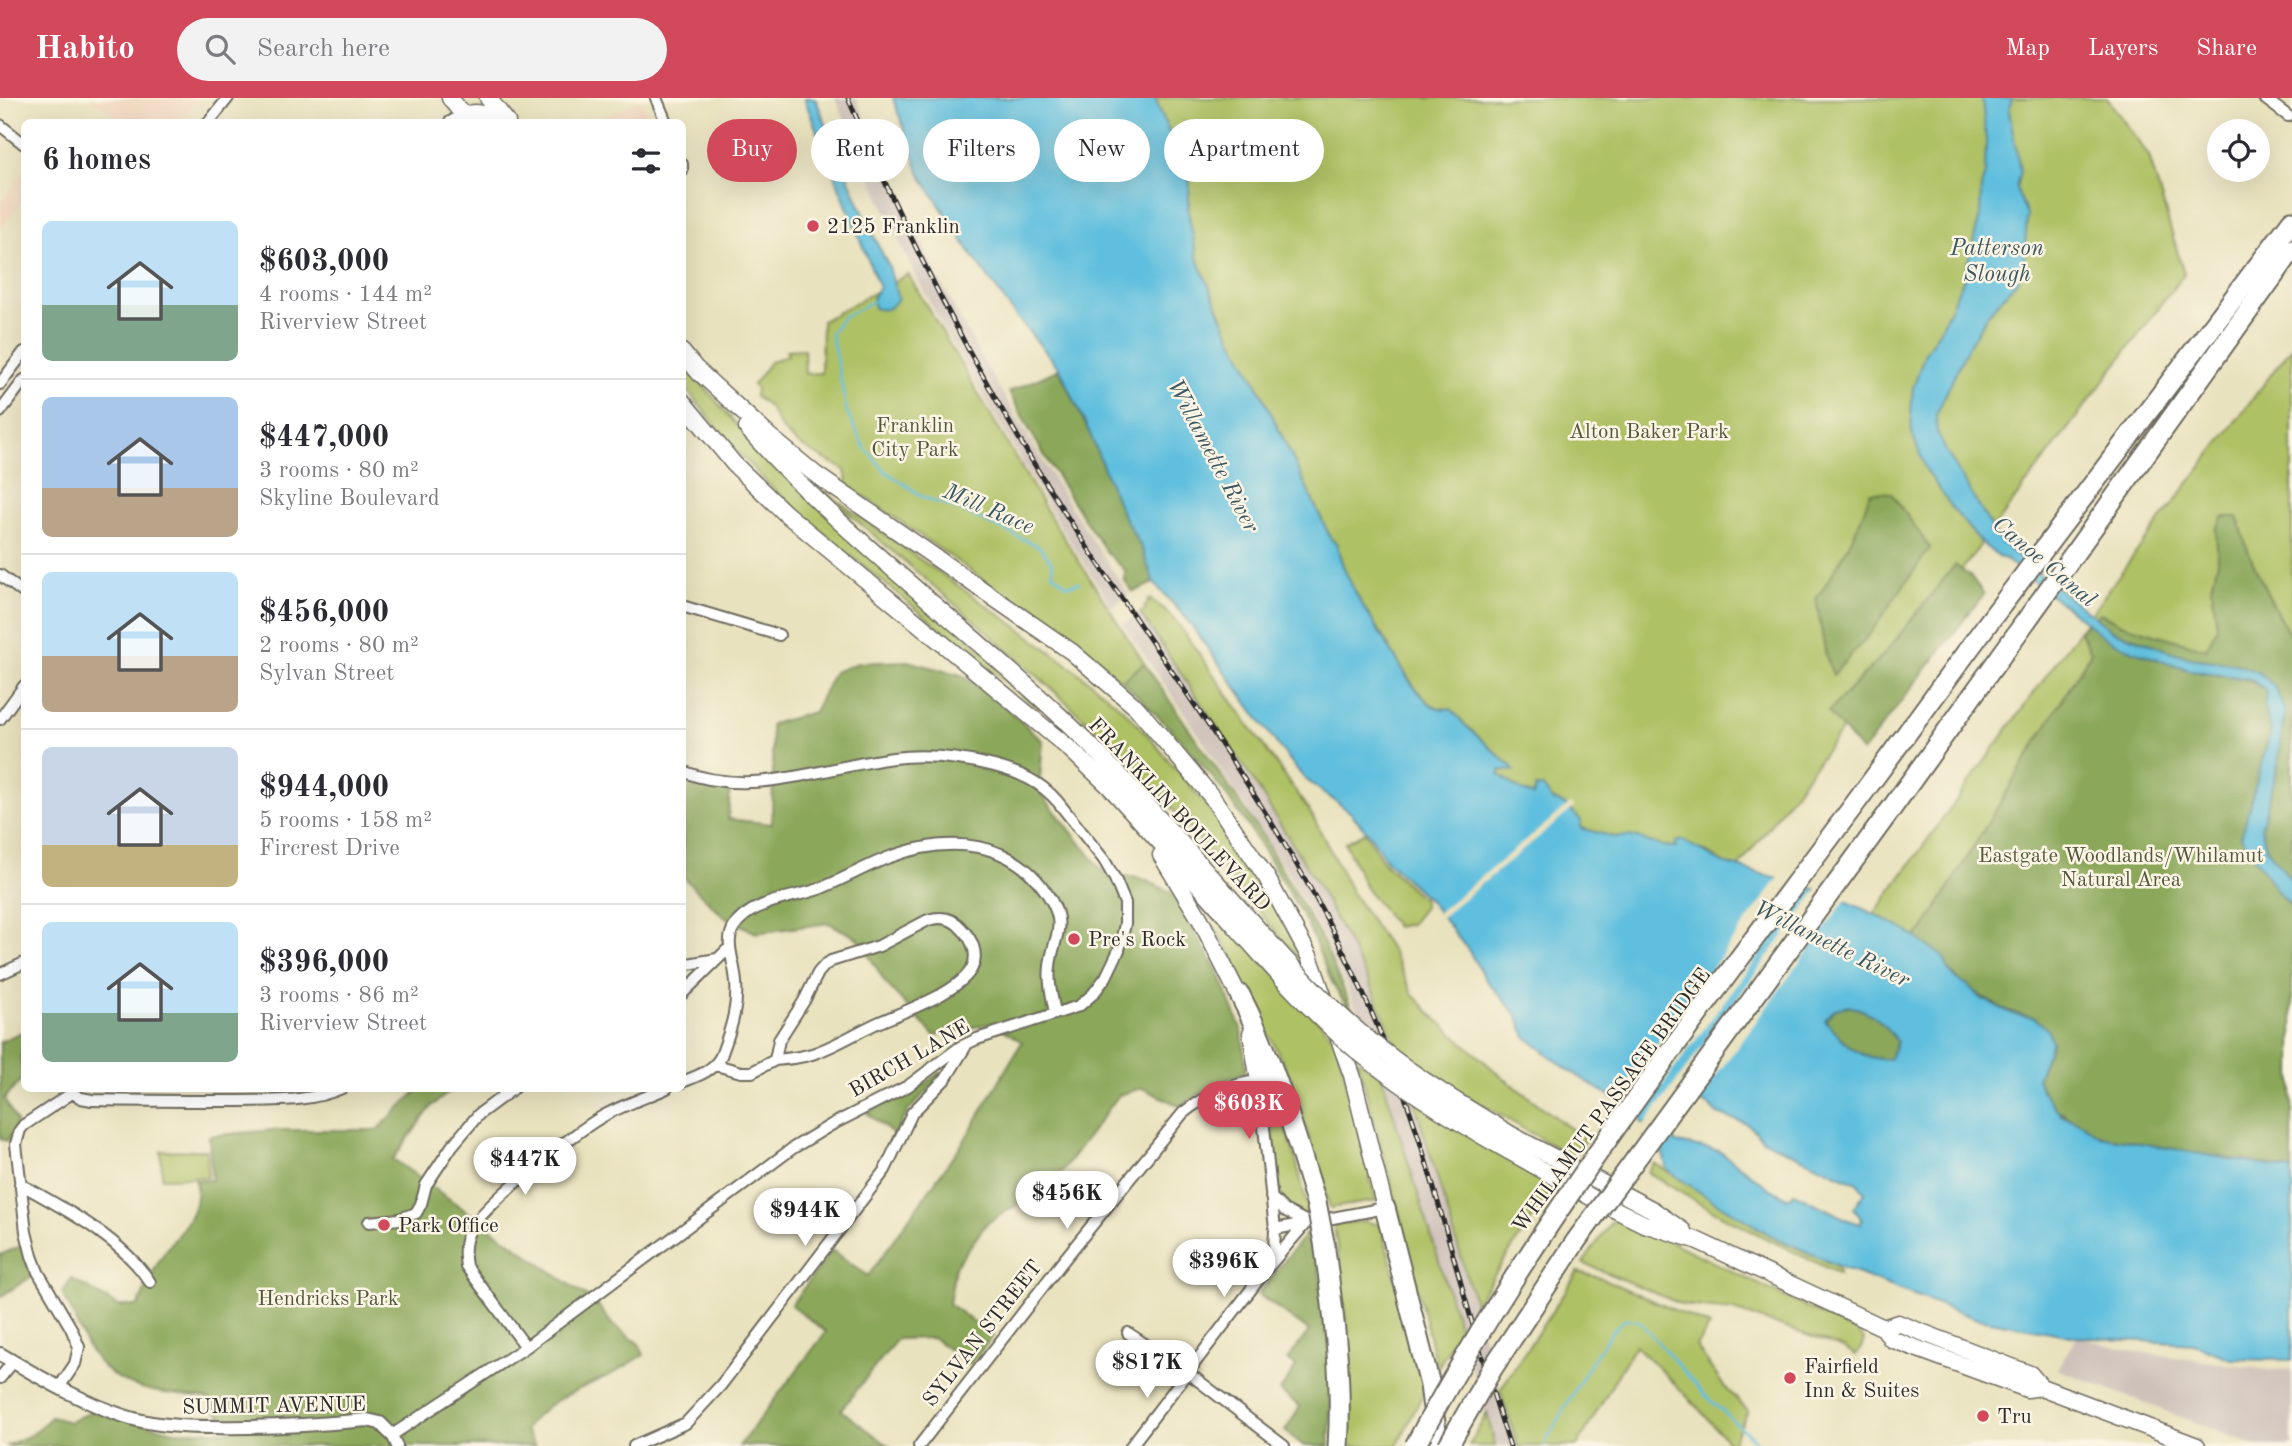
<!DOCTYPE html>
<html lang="en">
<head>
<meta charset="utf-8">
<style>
	:root { --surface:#fff; --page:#f2f2f3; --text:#2b2b33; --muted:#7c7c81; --line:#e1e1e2; --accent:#d1495b }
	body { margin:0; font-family:"Old Standard TT",serif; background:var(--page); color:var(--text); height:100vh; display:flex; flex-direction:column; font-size:26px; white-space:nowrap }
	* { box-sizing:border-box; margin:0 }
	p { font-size:23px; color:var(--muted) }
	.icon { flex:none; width:38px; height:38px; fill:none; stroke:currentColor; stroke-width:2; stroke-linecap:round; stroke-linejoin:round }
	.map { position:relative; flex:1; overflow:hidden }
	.side { position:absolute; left:21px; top:21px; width:665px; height:973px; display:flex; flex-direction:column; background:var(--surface); border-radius:10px; box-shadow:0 7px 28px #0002 }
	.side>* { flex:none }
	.guide { position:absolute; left:707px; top:21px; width:665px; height:63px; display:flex; gap:14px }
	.tools { position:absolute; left:2207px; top:21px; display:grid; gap:14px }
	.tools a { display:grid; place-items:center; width:63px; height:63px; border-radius:50%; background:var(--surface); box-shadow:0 7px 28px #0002; font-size:35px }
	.price { position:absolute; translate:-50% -60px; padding:0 16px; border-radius:24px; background:#fff; color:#222; font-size:23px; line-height:46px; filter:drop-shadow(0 2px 4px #0008) }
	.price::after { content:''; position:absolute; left:50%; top:42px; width:21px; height:16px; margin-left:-10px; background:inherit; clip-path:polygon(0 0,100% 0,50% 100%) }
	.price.selected { background:var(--accent); color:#fff }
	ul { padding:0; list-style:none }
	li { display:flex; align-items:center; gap:21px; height:175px; padding:0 21px }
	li+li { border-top:2px solid var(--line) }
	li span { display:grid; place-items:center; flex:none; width:196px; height:140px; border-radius:10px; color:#555 }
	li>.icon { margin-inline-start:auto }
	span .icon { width:84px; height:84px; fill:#fffc; stroke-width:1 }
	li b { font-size:30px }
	h2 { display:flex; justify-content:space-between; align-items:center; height:84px; padding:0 21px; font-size:30px }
	.tag { padding:0 24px; border-radius:32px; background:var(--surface); box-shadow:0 7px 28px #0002; font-size:24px; line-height:63px }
	.tag.selected { background:var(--accent); color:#fff }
	header { display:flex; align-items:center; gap:42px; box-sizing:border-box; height:98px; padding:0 35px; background:var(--accent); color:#fff }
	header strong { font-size:33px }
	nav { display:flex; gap:38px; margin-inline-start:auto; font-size:24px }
	.search { width:490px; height:63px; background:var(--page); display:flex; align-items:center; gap:18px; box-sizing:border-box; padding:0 24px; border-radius:38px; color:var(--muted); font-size:26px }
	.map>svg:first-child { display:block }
	.built { fill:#f1d5bd }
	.industrial { fill:#cec1ba }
	.green { fill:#afc165; stroke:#6d7648; stroke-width:2 }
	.forest { fill:#8ba75a; stroke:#5b6942; stroke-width:2 }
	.water { fill:#60bfde; stroke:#467584; stroke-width:2; fill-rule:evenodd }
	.pier { fill:#e9e2be }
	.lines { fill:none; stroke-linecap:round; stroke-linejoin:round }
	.stream { stroke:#60bfde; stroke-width:2.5 }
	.minor-casing { stroke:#6e6b5e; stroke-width:14 }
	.tertiary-casing { stroke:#6e6b5e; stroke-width:16 }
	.primary-casing { stroke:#6e6b5e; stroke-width:19 }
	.motorway-casing { stroke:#6e6b5e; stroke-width:23 }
	.minor { stroke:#fff; stroke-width:10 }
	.tertiary { stroke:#fff; stroke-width:12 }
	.primary { stroke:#fff; stroke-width:16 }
	.motorway { stroke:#fff; stroke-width:19 }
	.rail-casing { stroke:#2b2b2b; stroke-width:5 }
	.rail { stroke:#fcf5e5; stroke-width:2.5; stroke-dasharray:8; stroke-linecap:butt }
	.primary-bridge-casing { stroke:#6e6b5e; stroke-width:19; stroke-linecap:butt }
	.motorway-bridge-casing { stroke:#6e6b5e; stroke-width:23; stroke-linecap:butt }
	.primary-bridge { stroke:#fff; stroke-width:16 }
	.motorway-bridge { stroke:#fff; stroke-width:19 }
	.poi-dot { fill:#d1495b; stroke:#fcf5e5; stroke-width:2.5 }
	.labels { text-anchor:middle; stroke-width:5; stroke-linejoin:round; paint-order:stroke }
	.poi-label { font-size:21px; fill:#2b2b2b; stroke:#fcf5e5; text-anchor:start }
	.park-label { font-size:21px; fill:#53583c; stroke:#fcf5e5 }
	.street-label { font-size:21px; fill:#2b2b2b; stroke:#fcf5e5 }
	.water-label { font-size:23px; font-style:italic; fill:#3b5761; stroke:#fcf5e5 }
</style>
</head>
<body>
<header>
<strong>Habito</strong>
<div class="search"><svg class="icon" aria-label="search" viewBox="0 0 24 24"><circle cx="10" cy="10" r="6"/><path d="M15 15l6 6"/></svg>Search here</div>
<nav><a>Map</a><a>Layers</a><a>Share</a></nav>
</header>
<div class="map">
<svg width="2292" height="1348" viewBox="0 0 2292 1348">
	<rect width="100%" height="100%" fill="#fcf5e5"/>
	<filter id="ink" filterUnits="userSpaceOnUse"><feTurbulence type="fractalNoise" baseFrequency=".0143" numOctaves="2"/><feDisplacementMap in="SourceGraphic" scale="14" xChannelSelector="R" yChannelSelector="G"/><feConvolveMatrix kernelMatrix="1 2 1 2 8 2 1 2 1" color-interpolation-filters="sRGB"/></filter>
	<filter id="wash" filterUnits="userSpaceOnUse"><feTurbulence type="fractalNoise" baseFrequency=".00686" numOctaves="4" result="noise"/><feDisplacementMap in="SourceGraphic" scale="28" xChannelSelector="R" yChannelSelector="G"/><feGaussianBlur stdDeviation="1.57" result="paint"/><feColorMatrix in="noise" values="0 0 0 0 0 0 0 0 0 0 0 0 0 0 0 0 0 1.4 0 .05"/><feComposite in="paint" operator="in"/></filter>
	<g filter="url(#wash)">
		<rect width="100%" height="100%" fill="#e9e2be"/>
		<path class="built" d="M91 0H198L180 24H122Z
			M641 2 651 24H597L595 22Z
			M24 73V101L0 133V105Z"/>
		<path class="industrial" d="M835 0H856L890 79 939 181 977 252 1061 394 1129 497 1112 509 1055 420 946 235 910 167Z
			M1141 515 1295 750 1326 802 1367 880 1393 946 1417 1016 1516 1348H1495L1420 1098 1383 979 1358 914 1324 840 1286 772 1197 634 1123 526Z
			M2077 1239 2131 1253 2268 1272 2292 1271V1348H2256L2057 1271Z"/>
		<path class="green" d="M1155 0H2107L2149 58 2184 176 1738 770 1723 765 1703 752 1662 748 1630 738 1613 739 1581 730C1571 708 1554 703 1536 690L1533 698 1523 694 1499 676 1501 671 1509 673 1513 670 1465 627C1456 613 1437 614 1425 601 1410 586 1399 565 1388 547 1369 517 1342 480 1337 446L1331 441 1260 292 1226 229 1197 159 1188 113 1190 85Z
			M908 176 1048 415 1144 565 1122 583 1084 552 848 387 845 372C826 361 797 349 783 332 772 318 774 309 755 299L756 291 753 287 770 264 788 257 786 252 804 251 805 276 821 275 822 223Z
			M2292 249V1072L1942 858 1907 833 1874 816 2125 469Z
			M682 263 748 340 1043 607 1039 611 823 435 770 388 734 350 683 287Z
			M804 377C904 456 1015 520 1112 602 1134 620 1152 642 1170 664 1223 725 1271 791 1304 866 1241 795 1184 717 1115 650 1016 554 908 468 804 377Z
			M1150 501 1165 512 1178 526 1312 717 1351 793 1393 855 1413 897 1434 919 1502 979 1586 1042 1572 1059 1454 990 1398 952 1369 884 1316 784 1249 676 1140 515 1146 512 1144 508 1149 505 1147 502Z
			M1365 734 1384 765 1423 801 1424 809 1411 826 1396 829 1366 790 1345 745Z
			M1204 799 1336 942 1376 1103 1330 1110 1292 983 1225 846 1199 802Z
			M1357 961 1382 979 1460 1231 1437 1271 1396 1102Z
			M1266 974 1296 1062 1309 1116C1294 1117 1287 1108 1280 1096Z
			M1414 1002 1555 1086 1475 1206Z
			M207 1052 208 1079 162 1080 161 1053Z
			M1654 1065 1774 1139 1838 1168 1839 1176C1774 1144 1708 1114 1648 1074Z
			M1616 1117 1857 1234 1864 1241 1862 1248 1856 1257 1844 1250 1734 1212 1683 1207 1583 1165Z
			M1363 1123 1381 1127 1425 1292 1397 1348H1347C1355 1274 1344 1200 1334 1127Z
			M1578 1174 1601 1180 1710 1228 1696 1248 1723 1287 1748 1313 1731 1347 1690 1301 1635 1247 1577 1348H1518L1500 1292Z
			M1487 1315 1495 1348H1469Z"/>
		<path class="forest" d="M1059 271 1090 336 1121 413 1142 451 1154 485 1133 494 1125 483V472C1119 465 1111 460 1106 453 1070 402 1038 349 1009 294Z
			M1870 394 1891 395 1930 450 1869 537 1833 577 1826 558 1816 501C1839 466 1859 434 1870 394Z
			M2223 419H2237C2243 431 2244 444 2249 455 2261 483 2273 509 2288 534L2292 537V783L2266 749 2261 729 2277 672 2285 613 2275 589 2236 566 2190 560 2114 533 2108 541C2134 553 2161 564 2189 572 2219 580 2239 574 2266 592L2264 610 2271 632 2241 739 2278 793 2292 808V1072L2100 1038C2072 1019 2048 1016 2037 980L2052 945 2035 920C1983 911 1950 875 1915 838L1924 831 2091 554 2079 532 2100 515 2121 526 2206 551 2217 530 2212 489 2218 463 2216 432Z
			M1955 467 1971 479 1984 496 1862 654 1828 614 1885 555Z
			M907 563 961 577 991 596 1043 643 1039 693 1105 776 1140 780 1171 794 1220 878 1242 933 1246 973 1204 993 1180 1008 1142 990 1119 997 1062 1073 1025 1102 987 1125 955 1169 949 1206 993 1238 970 1267 933 1240 897 1241 841 1312 889 1348H739L826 1234 791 1207 832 1152 868 1178 964 1043 1022 944 993 925 934 938 885 884 859 841 829 825 756 835 723 818 683 779 682 682 730 692 728 721 772 726 773 675 771 626 814 614 834 574 858 565Z
			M1144 565 1264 740 1324 846 1353 914C1327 888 1320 847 1301 815 1279 777 1256 738 1230 702 1198 658 1161 620 1122 583Z
			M1847 908C1872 912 1883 924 1897 944L1889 962C1855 960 1846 946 1825 922L1835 911Z
			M24 933V956L20 958 24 979 4 1001 17 1024 8 1043 0 1041V944Z
			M940 974 943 976 909 1012 894 1037 867 1015 922 988Z
			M419 991H453L432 1008 393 1061 597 1206 612 1226 639 1246 644 1257C630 1265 616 1275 601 1281 571 1295 544 1304 525 1332L535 1348H6L33 1336 51 1319 70 1324 91 1313 174 1333H232L207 1300C161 1295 113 1294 88 1249 78 1232 73 1213 62 1195L72 1181 119 1208H138C145 1193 151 1177 159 1163 175 1136 203 1117 195 1082H212L209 1038 272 1032H377Z
			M1312 1131C1325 1201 1335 1276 1329 1348H1304L1285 1333 1300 1309 1280 1293 1296 1269 1287 1262 1309 1233 1258 1196 1305 1137Z
			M21 1148 32 1178 0 1199V1157Z"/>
		<path class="water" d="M804 0H815L866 122 889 169 898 201C891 210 886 214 874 210L873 199 879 189Z
			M893 0H1155L1190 85 1188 113 1197 159 1226 229 1260 292 1331 441 1337 446C1343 481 1372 522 1391 553 1402 569 1411 589 1426 602 1433 610 1441 611 1451 611L1465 627 1513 670 1514 673 1501 672 1499 676C1510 685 1520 693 1533 698L1536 690 1543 689 1553 703C1567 704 1571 714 1581 722V730L1613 739 1630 738 1662 748 1676 749V744L1682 742 1723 765 1828 795 1874 816 1907 833 1942 858 1947 866V871L1956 881 1968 887 1980 900 2015 917 2035 920 2048 932 2052 944 2037 980 2041 992 2062 1018 2081 1025 2100 1038 2292 1072V1262L2231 1261 2194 1246 2077 1239 1974 1220 1838 1168 1774 1139 1707 1099 1667 1072 1663 1056 1649 1031 1624 1007 1567 971 1526 939 1517 917 1485 881 1469 853 1428 801 1387 763 1370 737 1350 714 1304 680 1277 646 1185 519 1154 485 1142 451 1121 413 1090 336 1060 271 1015 217 968 151 920 76ZM1847 908C1872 912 1883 924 1897 944L1889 962C1855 960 1846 946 1825 922L1835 911ZM1691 999 1710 1008 1717 1016 1748 1026 1763 1042 1857 1085 1865 1094 1854 1110 1862 1122 1861 1126 1848 1122 1794 1095 1789 1101 1769 1090 1719 1053 1677 1045 1660 1025Z
			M1982 0H2012L2009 13 2020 73 2016 90 2027 117 2024 169 2017 183 1988 216 1967 251 1936 317 1937 334 1946 353 1999 442 2020 461 2113 533 2190 560 2236 566 2260 575 2275 589 2285 613 2277 672 2261 729 2266 749 2292 783V808L2278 794 2241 739 2271 632 2264 610 2266 592 2250 581 2190 572 2134 553 2107 541 2004 460H2000L1980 444 1953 411 1925 370 1912 335 1911 316 1913 290 1925 255 1941 230 1963 182 1980 118 1981 90 1985 75 1986 43Z"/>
		<path class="pier" d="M1570 706 1575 709 1439 821 1435 817Z
			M1780 778 1810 787 1636 1023 1614 1004Z
			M1819 789 1847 800 1696 1005 1691 1003 1678 1009 1664 1025 1674 1036 1659 1056 1643 1029Z"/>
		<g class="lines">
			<path class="stream" d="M874 203 843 219 831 235 847 314 864 349 885 373 925 400 958 411 1040 449 1052 465 1053 476 1067 487 1079 485
				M1546 1348V1343C1559 1321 1605 1234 1623 1223 1629 1220 1633 1222 1639 1223L1704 1296 1761 1348"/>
		</g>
	</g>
	<g filter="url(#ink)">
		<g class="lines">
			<g class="minor-casing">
				<path id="minor" d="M656 0 666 24
					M2264 0 2288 18
					M209 24 228 0
					M450 24 463 17
					M0 27 24 46
					M682 66V73
					M0 286 24 254
					M0 314 24 282
					M0 477 24 495
					M682 508 779 537
					M0 621 24 588
					M682 867 717 861
					M0 876 24 865
					M682 896 730 849
					M716 967 741 974H752L775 962 779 942 804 903 818 875 825 867 831 863 879 848 928 822C941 818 953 820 962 831 972 841 979 856 972 870 958 896 901 914 875 926 854 936 834 949 812 956 799 960 787 961 775 962
					M682 984C698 978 713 973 721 958 731 931 740 905 735 876 733 861 725 843 734 829 750 803 793 800 819 791 842 782 864 769 887 760 948 737 1015 740 1051 802 1067 830 1053 840 1050 868 1048 884 1052 899 1055 915
					M72 990V995L81 1000 92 1002C140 1003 187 1003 235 1003 270 1002 309 1005 342 990
					M20 1086C65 1111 121 1140 150 1184
					M1271 1099 1284 1112 1307 1124
					M369 1124 399 1121 416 1115 421 1106 426 1087 452 1048 479 1016 514 990
					M1275 1131 1385 1110
					M1270 1167 1305 1126
					M1128 1235 1187 1274 1284 1348
					M526 1249 466 1168C464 1157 464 1146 468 1136 479 1110 579 1030 607 1016 626 1006 647 999 667 990
					M0 1280 13 1264
					M60 1288 75 1266 79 1249 71 1230 38 1174 32 1158 26 1134 16 1046 20 1032 24 1027 72 995
					M397 1348 392 1337 526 1249 793 1050 831 1027 908 988 960 949 977 941 1079 908 1093 896 1106 879 1119 852 1125 826V805L1115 781 1104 762 1058 704C1040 683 1020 675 994 668 962 660 925 656 893 660 823 669 751 701 682 673
					M634 1348 686 1325 721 1287 885 1072 912 1015 946 980 967 946
					M919 1348 1063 1163 1183 1015C1204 998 1231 986 1259 983L1275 1131 1274 1152 1269 1168 1131 1348"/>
			</g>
			<g class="tertiary-casing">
				<path id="tertiary" d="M0 1256C39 1279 90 1309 134 1321 159 1328 186 1329 213 1329 265 1330 315 1327 367 1322L380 1325 392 1337"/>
			</g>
			<g class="primary-casing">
				<path id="primary" d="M450 0 468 23
					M488 0 507 24
					M463 17C477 13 486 15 497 24
					M682 254 700 276
					M695 270 769 338 815 376 1072 554 1137 610 1212 699 1267 780 1309 858 1325 903
					M682 303 734 366 785 415 1071 652 1109 688 1206 795
					M747 330C841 436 957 521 1060 618 1116 670 1166 729 1217 785
					M1161 757 1200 821 1243 906
					M1335 930 1352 977 1385 1110
					M1251 935 1259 983
					M1515 1039 1653 1112 1683 1133
					M1507 1052 1596 1102 1644 1126 1696 1142 1884 1230 1891 1241 2027 1291 2041 1289 2197 1348
					M1884 1230 1898 1225 2030 1276 2041 1289"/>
			</g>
			<g class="motorway-casing">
				<path id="motorway" d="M1863 695 1988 525 2292 123
					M1889 714 2292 152
					M1240 897C1274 963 1294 1033 1316 1104
					M1385 1110 1430 1287 1438 1348
					M1324 1144C1333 1212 1343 1280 1338 1348"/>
			</g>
			<use href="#minor" class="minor"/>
			<use href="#tertiary" class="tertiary"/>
			<use href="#primary" class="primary"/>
			<use href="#motorway" class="motorway"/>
			<g class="rail-casing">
				<path id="rail" d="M848 0C910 147 983 289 1070 423 1154 552 1249 676 1322 812 1359 881 1390 953 1415 1028 1449 1134 1474 1242 1510 1348"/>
			</g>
			<use href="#rail" class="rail"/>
			<g class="primary-bridge-casing">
				<path id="primary-bridge" d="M1217 785C1256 828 1294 874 1337 914 1390 964 1453 1002 1515 1039
					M1206 795C1254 848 1300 905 1355 951 1402 990 1454 1022 1507 1052"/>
			</g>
			<g class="motorway-bridge-casing">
				<path id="motorway-bridge" d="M1316 1104 1324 1144
					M1415 1348C1540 1115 1706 907 1863 695
					M1448 1348 1492 1271 1576 1143 1889 714"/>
			</g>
			<use href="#primary-bridge" class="primary-bridge"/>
			<use href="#motorway-bridge" class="motorway-bridge"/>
		</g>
	</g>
	<g class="poi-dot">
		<circle cx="813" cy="128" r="7"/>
		<circle cx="1074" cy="841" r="7"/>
		<circle cx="384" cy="1127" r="7"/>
		<circle cx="1790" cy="1280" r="7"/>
		<circle cx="1983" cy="1318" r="7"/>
	</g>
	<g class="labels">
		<g class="poi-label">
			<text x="827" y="135">2125 Franklin</text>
			<text x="1088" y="848">Pre's Rock</text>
			<text x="398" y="1134">Park Office</text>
			<text x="1804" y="1275">Fairfield<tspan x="1804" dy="24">Inn &amp; Suites</tspan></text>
			<text x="1997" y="1325">Tru</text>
		</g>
		<g class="park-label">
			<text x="915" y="334">Franklin<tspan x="915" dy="24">City Park</tspan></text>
			<text x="1649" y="340">Alton Baker Park</text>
			<text x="2121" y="764">Eastgate Woodlands/Whilamut<tspan x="2121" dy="24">Natural Area</tspan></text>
			<text x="328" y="1207">Hendricks Park</text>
		</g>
		<g class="street-label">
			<text transform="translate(1180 716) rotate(47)" y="7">FRANKLIN BOULEVARD</text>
			<text transform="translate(909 960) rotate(-30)" y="7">BIRCH LANE</text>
			<text transform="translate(1611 1002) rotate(-54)" y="7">WHILAMUT PASSAGE BRIDGE</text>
			<text transform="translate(982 1235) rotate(-52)" y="7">SYLVAN STREET</text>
			<text transform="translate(274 1307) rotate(-1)" y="7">SUMMIT AVENUE</text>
		</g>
		<g class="water-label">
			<text x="1997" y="157">Patterson<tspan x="1997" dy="26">Slough</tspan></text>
			<text transform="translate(1214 357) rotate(62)" y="8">Willamette River</text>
			<text transform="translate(989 410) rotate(23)" y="8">Mill Race</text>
			<text transform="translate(2045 463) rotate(40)" y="8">Canoe Canal</text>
			<text transform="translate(1832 845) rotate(26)" y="8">Willamette River</text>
		</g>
	</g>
</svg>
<div class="tools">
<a><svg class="icon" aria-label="locate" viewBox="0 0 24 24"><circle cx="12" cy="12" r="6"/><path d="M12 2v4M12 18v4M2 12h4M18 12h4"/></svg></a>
</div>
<b class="price selected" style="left:1249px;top:1043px">$603K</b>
<b class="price" style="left:525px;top:1099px">$447K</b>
<b class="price" style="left:1067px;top:1133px">$456K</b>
<b class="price" style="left:805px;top:1150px">$944K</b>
<b class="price" style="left:1224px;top:1201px">$396K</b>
<b class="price" style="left:1147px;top:1302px">$817K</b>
<div class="guide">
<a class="tag selected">Buy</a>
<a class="tag">Rent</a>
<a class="tag">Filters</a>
<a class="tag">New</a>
<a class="tag">Apartment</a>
</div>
<section class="side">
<h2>6 homes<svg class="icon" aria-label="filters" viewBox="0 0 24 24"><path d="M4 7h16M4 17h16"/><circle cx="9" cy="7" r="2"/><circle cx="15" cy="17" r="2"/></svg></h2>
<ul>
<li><span style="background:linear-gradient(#bfe0f5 60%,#7fa58c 0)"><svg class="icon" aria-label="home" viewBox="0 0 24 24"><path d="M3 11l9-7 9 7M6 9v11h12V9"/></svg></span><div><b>$603,000</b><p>4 rooms · 144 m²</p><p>Riverview Street</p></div></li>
<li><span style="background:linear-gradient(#a9c7e8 65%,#b9a48a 0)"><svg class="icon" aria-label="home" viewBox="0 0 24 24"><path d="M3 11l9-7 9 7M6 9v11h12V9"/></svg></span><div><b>$447,000</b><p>3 rooms · 80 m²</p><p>Skyline Boulevard</p></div></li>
<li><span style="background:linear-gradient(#bfe0f5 60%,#b9a48a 0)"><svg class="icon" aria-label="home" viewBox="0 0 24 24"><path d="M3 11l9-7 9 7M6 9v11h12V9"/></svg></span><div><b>$456,000</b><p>2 rooms · 80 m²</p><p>Sylvan Street</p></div></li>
<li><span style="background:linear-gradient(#c9d6e8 70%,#c2b280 0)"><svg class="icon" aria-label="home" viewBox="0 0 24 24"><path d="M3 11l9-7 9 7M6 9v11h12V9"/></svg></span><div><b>$944,000</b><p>5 rooms · 158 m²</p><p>Fircrest Drive</p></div></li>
<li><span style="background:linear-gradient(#bfe0f5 65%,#7fa58c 0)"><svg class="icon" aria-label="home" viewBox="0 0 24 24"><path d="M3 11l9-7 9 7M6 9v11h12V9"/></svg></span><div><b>$396,000</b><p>3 rooms · 86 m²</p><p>Riverview Street</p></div></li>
</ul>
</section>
</div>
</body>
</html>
